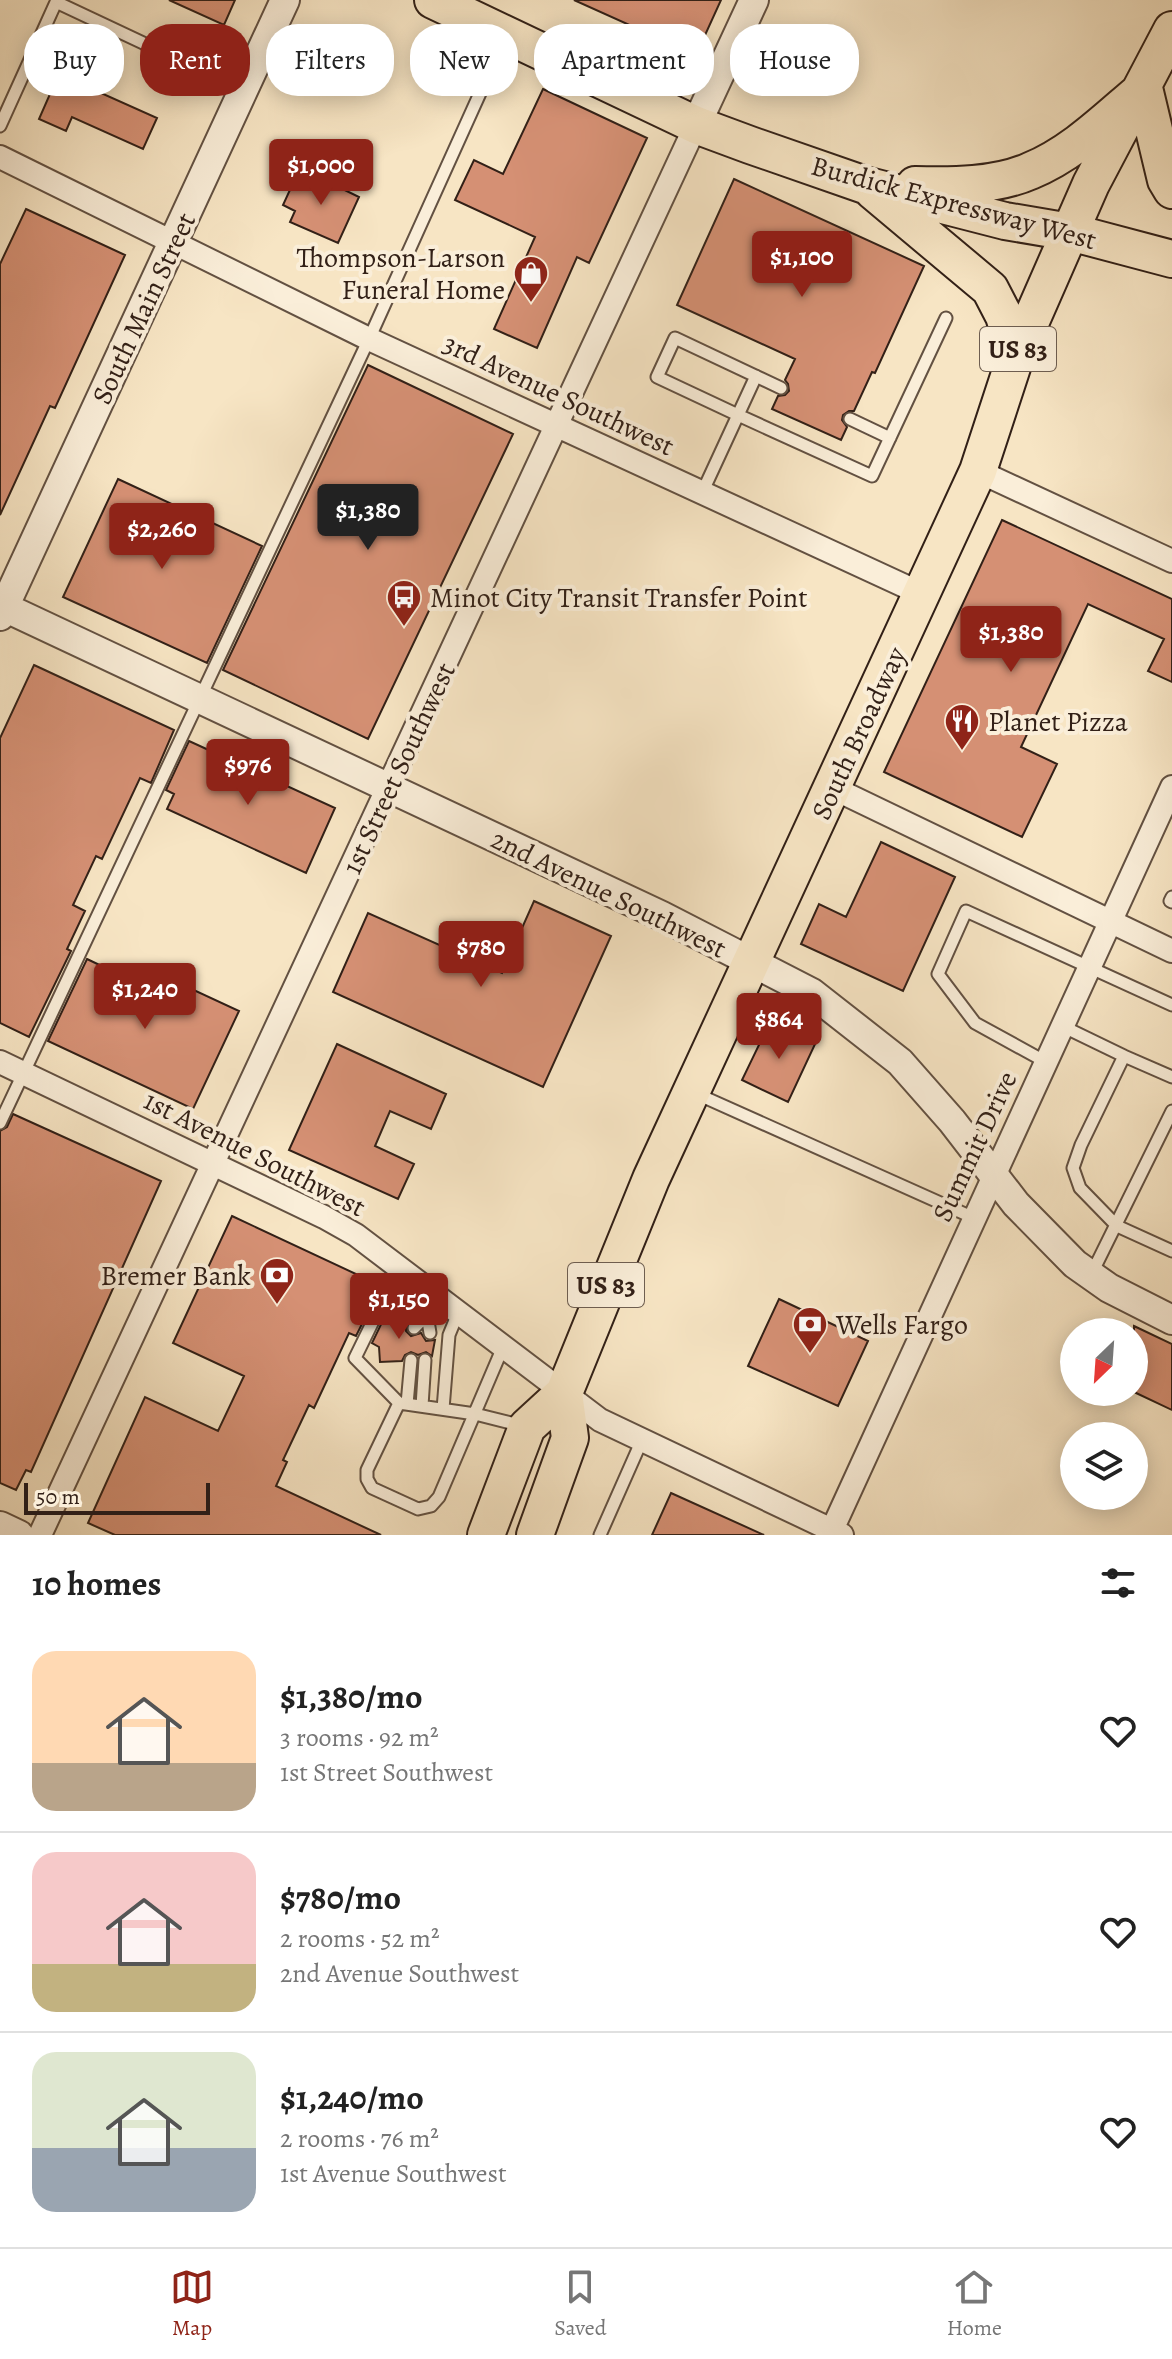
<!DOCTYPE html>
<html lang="en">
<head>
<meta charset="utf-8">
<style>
	:root { --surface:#fff; --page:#f2f2f2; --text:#222; --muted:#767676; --line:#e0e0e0; --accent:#8f2418 }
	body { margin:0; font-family:Alegreya,serif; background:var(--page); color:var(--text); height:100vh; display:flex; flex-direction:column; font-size:30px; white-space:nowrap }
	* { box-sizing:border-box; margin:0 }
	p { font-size:26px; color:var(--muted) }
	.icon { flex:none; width:44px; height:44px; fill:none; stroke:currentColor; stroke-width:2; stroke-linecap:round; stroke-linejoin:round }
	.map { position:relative; height:1535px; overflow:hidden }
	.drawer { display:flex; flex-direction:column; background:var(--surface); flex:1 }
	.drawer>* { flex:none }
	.top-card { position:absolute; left:24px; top:24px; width:1124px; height:72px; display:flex; gap:16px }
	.needle { width:52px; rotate:205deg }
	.tools { position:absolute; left:1060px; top:1318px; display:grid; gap:16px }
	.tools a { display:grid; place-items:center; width:88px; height:88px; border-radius:50%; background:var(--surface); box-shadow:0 4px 20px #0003; font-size:40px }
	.scale { position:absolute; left:24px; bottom:20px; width:186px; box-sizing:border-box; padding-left:8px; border:4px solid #322017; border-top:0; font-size:22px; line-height:28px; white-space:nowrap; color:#322017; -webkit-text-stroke:6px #faeed9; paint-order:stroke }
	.price { position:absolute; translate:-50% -68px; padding:0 18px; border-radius:8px; background:var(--accent); color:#fff; font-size:26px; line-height:52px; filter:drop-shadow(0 2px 4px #0008) }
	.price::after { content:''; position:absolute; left:50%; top:48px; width:24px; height:18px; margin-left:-12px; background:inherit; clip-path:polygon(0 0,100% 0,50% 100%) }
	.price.on { background:#222; color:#fff }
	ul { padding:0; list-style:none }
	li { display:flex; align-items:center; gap:24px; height:200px; padding:0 32px }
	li+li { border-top:2px solid var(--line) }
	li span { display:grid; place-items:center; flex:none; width:224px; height:160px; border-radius:24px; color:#555 }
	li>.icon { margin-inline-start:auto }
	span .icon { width:96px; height:96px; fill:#fffc; stroke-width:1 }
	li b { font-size:34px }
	h2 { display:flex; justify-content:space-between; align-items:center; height:96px; padding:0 32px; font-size:34px }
	.chip { padding:0 28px; border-radius:32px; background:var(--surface); box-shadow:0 4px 20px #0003; font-size:28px; line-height:72px }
	.chip.on { background:var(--accent); color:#fff }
	.tabs { display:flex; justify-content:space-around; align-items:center; height:112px; border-top:2px solid var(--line); background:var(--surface); font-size:22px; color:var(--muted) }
	.tabs a { display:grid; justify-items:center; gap:4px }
	.tabs .on { color:var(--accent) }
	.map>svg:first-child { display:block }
	.building { fill:#d59074; stroke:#322017; stroke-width:2 }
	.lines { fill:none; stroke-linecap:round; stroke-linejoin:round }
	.service-casing { stroke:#635142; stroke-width:15 }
	.minor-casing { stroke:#635142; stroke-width:26 }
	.tertiary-casing { stroke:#635142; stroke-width:32 }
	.primary-casing { stroke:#322017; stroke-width:40 }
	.service { stroke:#faeed9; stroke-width:11 }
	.minor { stroke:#faeed9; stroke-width:22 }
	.tertiary { stroke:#faeed9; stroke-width:28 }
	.primary { stroke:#f7e5c4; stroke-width:36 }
	.labels { text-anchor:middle; stroke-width:8; stroke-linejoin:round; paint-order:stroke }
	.shield { fill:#faeed9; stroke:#6e5e51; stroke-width:2 }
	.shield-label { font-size:26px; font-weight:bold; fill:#322017 }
	.street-label { font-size:28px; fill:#322017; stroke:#faeed9 }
	.poi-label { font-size:28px; fill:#322017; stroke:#faeed9; text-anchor:start }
</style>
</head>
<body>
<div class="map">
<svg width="1172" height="1535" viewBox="0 0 1172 1535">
	<rect width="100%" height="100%" fill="#f7e5c4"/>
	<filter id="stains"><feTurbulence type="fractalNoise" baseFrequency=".0025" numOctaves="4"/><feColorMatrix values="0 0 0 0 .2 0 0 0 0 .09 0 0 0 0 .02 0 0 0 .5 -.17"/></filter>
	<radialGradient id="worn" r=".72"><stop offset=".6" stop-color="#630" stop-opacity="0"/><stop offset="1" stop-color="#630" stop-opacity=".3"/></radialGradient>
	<path class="building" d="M169 0H235L224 25Z
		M574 0H721L696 55Z
		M64 62 88 73 83 85 157 118 143 149 72 117 66 131 39 119Z
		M543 89 647 138 589 263 577 257 537 348 494 329 535 237 455 200 474 160 503 174Z
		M312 174 359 197 338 243 290 222 295 211 283 205 294 181 306 187Z
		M734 179 924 266 875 373 872 372 854 411H849L843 415 842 420 847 427 841 440 772 409 778 396 785 395 789 391 788 384 785 380 795 359 677 305Z
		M26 209 125 255 55 408 50 406 0 515V264Z
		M368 365 513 434 368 739 223 670Z
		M118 479 262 546 207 663 63 597Z
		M1002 520 1172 599V682L1148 671 1164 639 1088 604 1021 747 1057 764 1022 837 884 772Z
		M34 665 174 730 151 783 140 778 102 859 96 856 73 905 85 911 67 949 71 951 29 1037 0 1023V738Z
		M189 741 335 808 306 873 167 809 174 794 166 790Z
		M881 842 955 877 903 991 801 944 819 904 846 917Z
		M534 901 611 936 543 1087 333 992 368 913 502 973Z
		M87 959 160 994 168 978 239 1011 193 1109 48 1041Z
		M771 1020 816 1042 788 1102 742 1080Z
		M337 1044 446 1094 431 1129 390 1111 375 1146 414 1164 398 1199 289 1150Z
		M13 1114 161 1181 31 1472 26 1470 16 1490 0 1483V1131L7 1127Z
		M232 1216 373 1282 363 1302 371 1306 356 1336 349 1333 314 1408 309 1405 283 1460 287 1462 276 1486 381 1535H115L88 1523 145 1397 218 1431 244 1376 173 1343Z
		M779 1299 868 1341 838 1406 748 1366Z
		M386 1314 406 1324V1331L411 1336 421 1333 426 1341 435 1340 432 1356 426 1352 418 1355 411 1352 405 1355 402 1361 380 1362 379 1347 372 1343Z
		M1134 1326 1172 1344V1410L1134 1392Z
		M671 1493 764 1535H652Z"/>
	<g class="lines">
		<g class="service-casing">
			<path id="service" d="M56 2 243 90
				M0 126 57 0
				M756 376 738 415 872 476 946 318
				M850 419 890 438
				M702 493 738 415 657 377 675 338 781 388
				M1172 897 1170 901 1172 902
				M1062 1026 1124 1056
				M1046 1062 975 1023 938 974 966 911 1172 1005
				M1172 1077 1124 1056 1081 1145 1073 1168 1080 1188 1117 1226 1172 1251
				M697 1094 974 1218
				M0 1123 369 339 504 40
				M399 1268 355 1358 399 1403 475 1414 523 1426
				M1091 1275 1172 1111
				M414 1328 427 1315
				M430 1333 427 1315 431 1292
				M399 1403 367 1470V1479L372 1488 418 1509 431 1506 439 1497 503 1347
				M407 1404 411 1360
				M422 1406 425 1360
				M443 1409 449 1335 458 1313
				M600 1535 642 1440"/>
		</g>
		<g class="minor-casing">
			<path id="minor" d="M0 157 369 339 922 594
				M978 471 1172 561
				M833 788 1172 951
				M0 1062 324 1217 356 1235 600 1420 842 1535
				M832 1530 1172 787
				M40 1535 696 125"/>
		</g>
		<g class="tertiary-casing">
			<path id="tertiary" d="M696 125 754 0
				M4 607 662 916 812 993 900 1062 952 1121 1016 1204 1075 1264 1109 1288 1172 1320
				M0 616 285 0
				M0 1526 19 1535"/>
		</g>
		<g class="primary-casing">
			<path id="primary" d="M433 0 696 125 750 145 865 185 1005 221 1070 232 1172 259
				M915 185C952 186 996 186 1030 171 1074 153 1108 118 1144 88L1166 180 1172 190
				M873 191 990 289 1004 316 1016 355
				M486 1535 527 1427 564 1393 651 1179 978 471 1016 355 1091 184 1172 30
				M535 1535 570 1438 564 1393"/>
		</g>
		<use href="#service" class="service"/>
		<use href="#minor" class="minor"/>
		<use href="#tertiary" class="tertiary"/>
		<use href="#primary" class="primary"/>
	</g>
	<defs>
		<g id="shop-pin" transform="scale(1.8)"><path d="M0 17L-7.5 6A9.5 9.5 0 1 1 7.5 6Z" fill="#8f2418" stroke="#faeed9"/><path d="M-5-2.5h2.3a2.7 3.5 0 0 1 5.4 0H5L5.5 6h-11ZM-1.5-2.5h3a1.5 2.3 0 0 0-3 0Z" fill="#fff"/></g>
		<g id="bus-pin" transform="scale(1.8)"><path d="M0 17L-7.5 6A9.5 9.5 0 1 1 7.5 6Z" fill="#8f2418" stroke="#faeed9"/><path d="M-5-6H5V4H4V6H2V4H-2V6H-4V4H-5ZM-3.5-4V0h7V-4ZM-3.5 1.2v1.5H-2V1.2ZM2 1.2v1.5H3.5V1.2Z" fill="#fff"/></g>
		<g id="restaurant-pin" transform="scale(1.8)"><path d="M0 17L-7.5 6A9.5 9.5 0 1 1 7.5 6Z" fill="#8f2418" stroke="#faeed9"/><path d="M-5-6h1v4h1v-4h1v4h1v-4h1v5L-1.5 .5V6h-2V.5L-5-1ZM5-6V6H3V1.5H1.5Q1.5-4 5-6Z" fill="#fff"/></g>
		<g id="bank-pin" transform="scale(1.8)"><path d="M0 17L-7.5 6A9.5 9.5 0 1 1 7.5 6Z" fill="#8f2418" stroke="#faeed9"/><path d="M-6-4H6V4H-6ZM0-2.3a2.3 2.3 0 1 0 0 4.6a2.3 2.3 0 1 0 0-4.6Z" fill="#fff"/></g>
	</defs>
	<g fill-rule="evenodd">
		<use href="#shop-pin" x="531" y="273"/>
		<use href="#bus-pin" x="404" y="597"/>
		<use href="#restaurant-pin" x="962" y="721"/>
		<use href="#bank-pin" x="277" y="1275"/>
		<use href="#bank-pin" x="810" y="1324"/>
	</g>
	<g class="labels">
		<g class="shield">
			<rect x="980" y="327" width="76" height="44" rx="6"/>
			<rect x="568" y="1263" width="76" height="44" rx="6"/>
		</g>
		<g class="shield-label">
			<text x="1018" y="358">US 83</text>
			<text x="606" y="1294">US 83</text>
		</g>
		<g class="street-label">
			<text transform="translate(954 202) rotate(15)" y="10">Burdick Expressway West</text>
			<text transform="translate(143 308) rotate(-65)" y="10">South Main Street</text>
			<text transform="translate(559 394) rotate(25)" y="10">3rd Avenue Southwest</text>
			<text transform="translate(858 733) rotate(-65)" y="10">South Broadway</text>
			<text transform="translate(398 768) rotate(-65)" y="10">1st Street Southwest</text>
			<text transform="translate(609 893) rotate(26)" y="10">2nd Avenue Southwest</text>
			<text transform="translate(974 1146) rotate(-65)" y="10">Summit Drive</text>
			<text transform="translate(255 1153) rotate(27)" y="10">1st Avenue Southwest</text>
		</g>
		<g class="poi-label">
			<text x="505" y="267" text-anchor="end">Thompson-Larson<tspan x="505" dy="32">Funeral Home</tspan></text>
			<text x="430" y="607">Minot City Transit Transfer Point</text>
			<text x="988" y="731">Planet Pizza</text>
			<text x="251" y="1285" text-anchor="end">Bremer Bank</text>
			<text x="836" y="1334">Wells Fargo</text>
		</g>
	</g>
	<rect width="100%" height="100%" filter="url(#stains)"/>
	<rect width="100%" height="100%" fill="url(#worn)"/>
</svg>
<div class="tools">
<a><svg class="needle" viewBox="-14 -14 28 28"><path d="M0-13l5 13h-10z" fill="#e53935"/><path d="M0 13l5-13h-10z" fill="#767676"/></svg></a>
<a><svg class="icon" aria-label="layers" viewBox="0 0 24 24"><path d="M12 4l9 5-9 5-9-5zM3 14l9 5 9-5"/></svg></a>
</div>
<div class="scale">50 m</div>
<b class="price" style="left:321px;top:207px">$1,000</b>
<b class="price" style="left:802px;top:299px">$1,100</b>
<b class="price on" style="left:368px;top:552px">$1,380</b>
<b class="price" style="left:162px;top:571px">$2,260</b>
<b class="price" style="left:1011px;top:674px">$1,380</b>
<b class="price" style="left:248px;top:807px">$976</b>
<b class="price" style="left:481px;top:989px">$780</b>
<b class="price" style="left:145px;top:1031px">$1,240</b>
<b class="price" style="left:779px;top:1061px">$864</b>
<b class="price" style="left:399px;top:1341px">$1,150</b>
<div class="top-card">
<a class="chip">Buy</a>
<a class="chip on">Rent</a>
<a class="chip">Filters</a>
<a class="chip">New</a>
<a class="chip">Apartment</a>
<a class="chip">House</a>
</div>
</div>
<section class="drawer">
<h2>10 homes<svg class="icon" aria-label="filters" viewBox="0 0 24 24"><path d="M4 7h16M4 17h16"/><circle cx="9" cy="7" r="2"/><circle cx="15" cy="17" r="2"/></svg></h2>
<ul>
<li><span style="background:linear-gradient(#ffd9b3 70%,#b9a48a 0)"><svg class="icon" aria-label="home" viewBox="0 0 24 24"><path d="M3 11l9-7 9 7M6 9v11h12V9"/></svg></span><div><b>$1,380/mo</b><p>3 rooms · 92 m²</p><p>1st Street Southwest</p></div><svg class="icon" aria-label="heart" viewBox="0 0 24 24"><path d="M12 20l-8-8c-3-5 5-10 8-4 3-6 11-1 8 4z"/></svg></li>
<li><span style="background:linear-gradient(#f6c9c9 70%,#c2b280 0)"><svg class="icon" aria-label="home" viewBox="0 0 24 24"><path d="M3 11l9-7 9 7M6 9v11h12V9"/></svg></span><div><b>$780/mo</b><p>2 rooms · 52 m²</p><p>2nd Avenue Southwest</p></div><svg class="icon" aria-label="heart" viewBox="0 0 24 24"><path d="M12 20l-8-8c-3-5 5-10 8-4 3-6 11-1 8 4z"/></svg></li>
<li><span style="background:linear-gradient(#dfe7d0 60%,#9aa5b1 0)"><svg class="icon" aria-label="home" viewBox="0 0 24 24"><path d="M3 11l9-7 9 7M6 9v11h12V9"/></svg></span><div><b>$1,240/mo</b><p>2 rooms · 76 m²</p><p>1st Avenue Southwest</p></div><svg class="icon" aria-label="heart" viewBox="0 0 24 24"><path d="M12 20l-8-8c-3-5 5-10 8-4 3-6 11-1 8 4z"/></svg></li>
</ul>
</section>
<nav class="tabs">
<a class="on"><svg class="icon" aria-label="map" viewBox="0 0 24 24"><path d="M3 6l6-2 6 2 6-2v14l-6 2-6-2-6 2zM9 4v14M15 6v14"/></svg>Map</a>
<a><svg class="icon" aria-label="saved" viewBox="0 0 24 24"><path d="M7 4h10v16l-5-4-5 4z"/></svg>Saved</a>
<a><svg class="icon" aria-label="home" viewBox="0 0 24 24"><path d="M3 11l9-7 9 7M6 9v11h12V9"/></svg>Home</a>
</nav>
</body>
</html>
